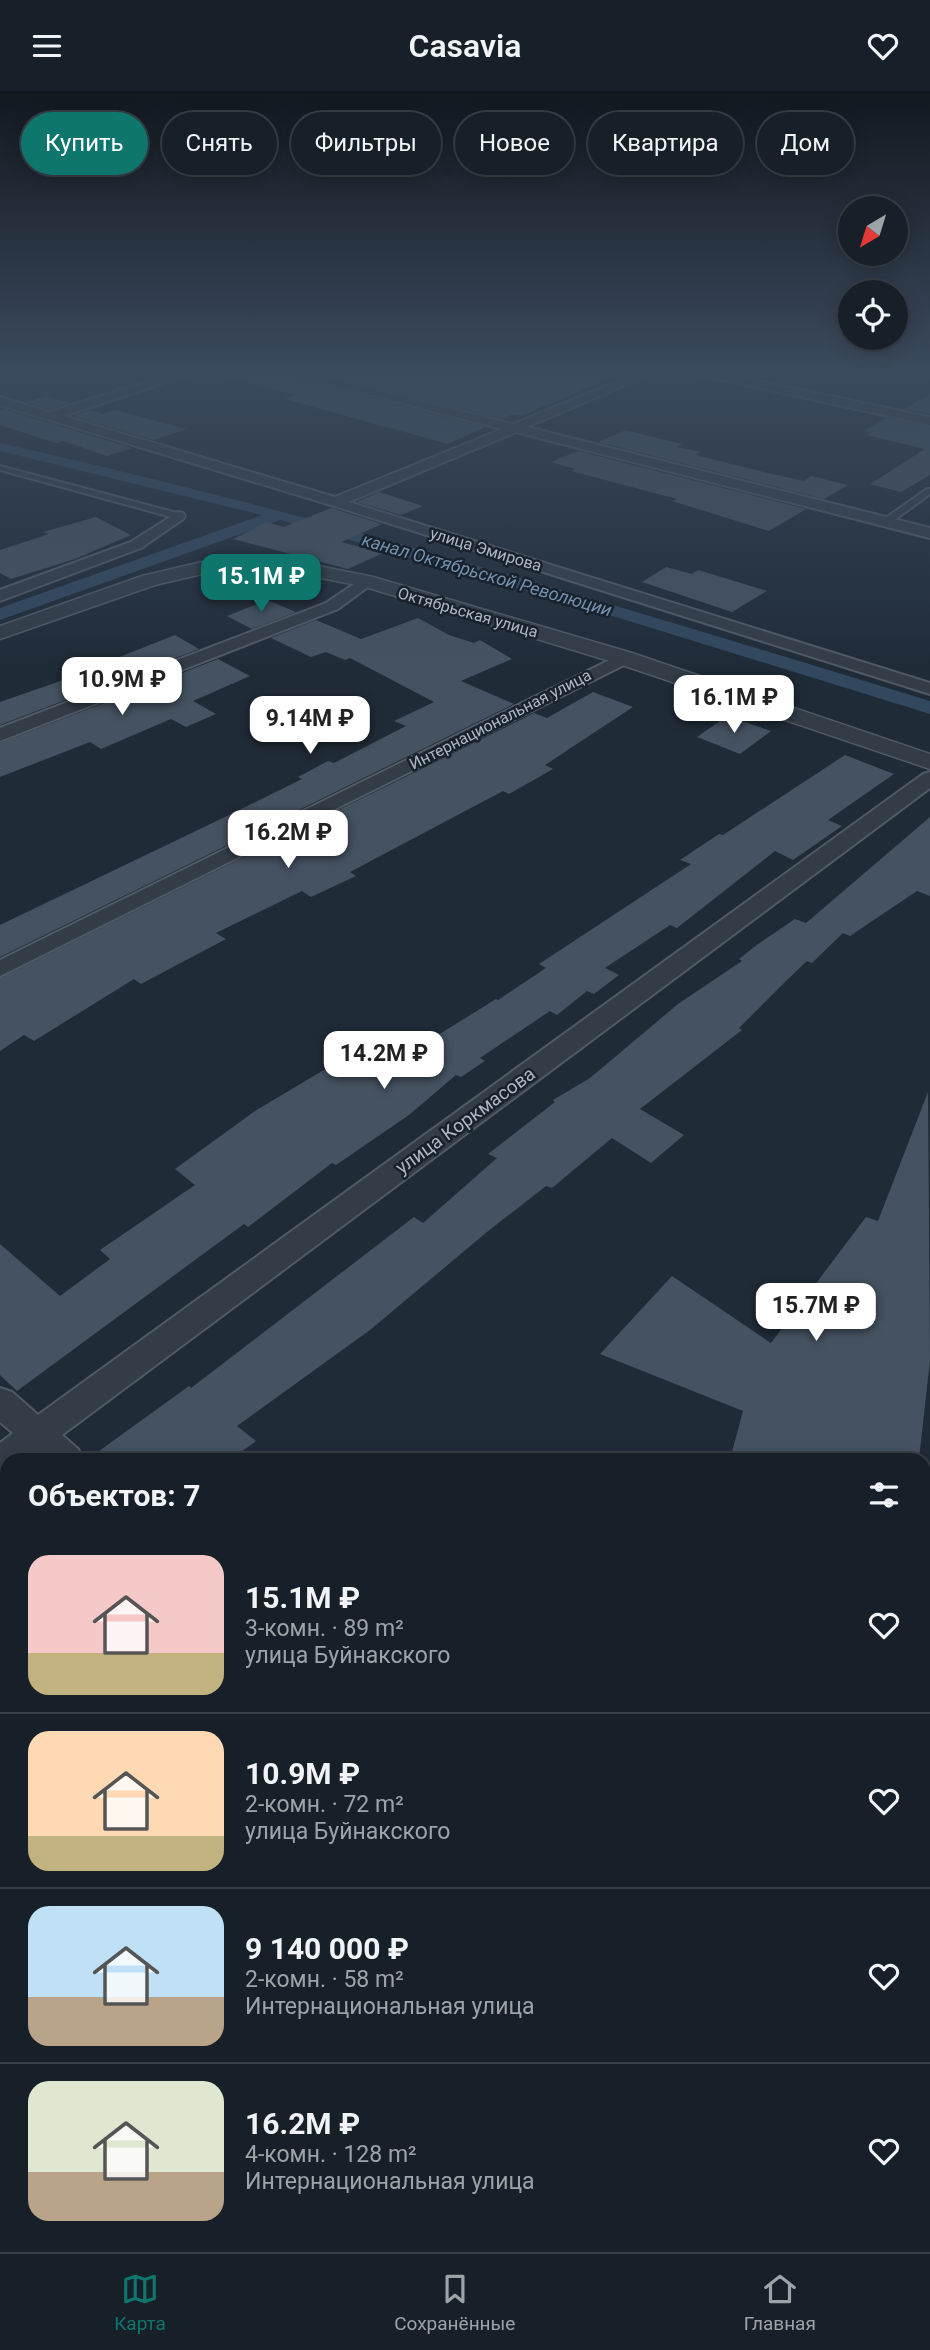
<!DOCTYPE html>
<html lang="ru">
<head>
<meta charset="utf-8">
<style>
	:root { --surface:#172029; --page:#242d35; --text:#f1f3f6; --muted:#9ea3a8; --line:#363e46; --accent:#0f766e }
	body { margin:0; font-family:Roboto,sans-serif; background:var(--page); color:var(--text); height:100vh; display:flex; flex-direction:column; font-size:26px; white-space:nowrap }
	* { box-sizing:border-box; margin:0 }
	p { font-size:23px; color:var(--muted) }
	.icon { flex:none; width:38px; height:38px; fill:none; stroke:currentColor; stroke-width:2; stroke-linecap:round; stroke-linejoin:round }
	.map { position:relative; flex:1; overflow:hidden }
	.details { position:absolute; left:0px; top:1362px; width:931px; height:800px; display:flex; flex-direction:column; background:var(--surface); border-radius:21px 21px 0 0; box-shadow:0 4px 18px #0003,0 0 0 2px var(--line) }
	.details>* { flex:none }
	.hud { position:absolute; left:21px; top:21px; width:889px; height:63px; display:flex; gap:14px }
	.needle { width:46px; rotate:218deg }
	.buttons { position:absolute; left:838px; top:105px; display:grid; gap:14px }
	.buttons a { display:grid; place-items:center; width:70px; height:70px; border-radius:50%; background:var(--surface); box-shadow:0 4px 18px #0003,0 0 0 2px var(--line); font-size:35px }
	.price { position:absolute; translate:-50% -60px; padding:0 16px; border-radius:14px; background:#fff; color:#222; font-size:23px; line-height:46px; filter:drop-shadow(0 2px 4px #0008) }
	.price::after { content:''; position:absolute; left:50%; top:42px; width:21px; height:16px; margin-left:-10px; background:inherit; clip-path:polygon(0 0,100% 0,50% 100%) }
	.price.on { background:var(--accent); color:#fff }
	ul { padding:0; list-style:none }
	li { display:flex; align-items:center; gap:21px; height:175px; padding:0 28px }
	li+li { border-top:2px solid var(--line) }
	li span { display:grid; place-items:center; flex:none; width:196px; height:140px; border-radius:21px; color:#555 }
	li>.icon { margin-inline-start:auto }
	span .icon { width:84px; height:84px; fill:#fffc; stroke-width:1 }
	li b { font-size:30px }
	h2 { display:flex; justify-content:space-between; align-items:center; height:84px; padding:0 28px; font-size:30px }
	.pill { padding:0 24px; border-radius:32px; background:var(--surface); box-shadow:0 4px 18px #0003,0 0 0 2px var(--line); font-size:24px; line-height:63px }
	.pill.on { background:var(--accent); color:#fff }
	header { display:flex; justify-content:space-between; align-items:center; height:91px; padding:0 28px; background:var(--surface); font-size:32px; font-weight:600 }
	.dock { display:flex; justify-content:space-around; align-items:center; height:98px; border-top:2px solid var(--line); background:var(--surface); font-size:19px; color:var(--muted) }
	.dock a { display:grid; justify-items:center; gap:4px }
	.dock .on { color:var(--accent) }
	.map>svg:first-child { display:block }
	.lines { fill:none; stroke-linecap:round; stroke-linejoin:round }
	.canal { fill:#31485f; fill-rule:evenodd }
	.building { fill:#455261 }
	.service-casing { stroke:#505a66; stroke-width:4 }
	.minor-casing { stroke:#505a66; stroke-width:4 }
	.tertiary-casing { stroke:#505a66; stroke-width:3 }
	.service { fill:#323d48; fill-rule:evenodd }
	.minor { fill:#323d48; fill-rule:evenodd }
	.tertiary { fill:#323d48; fill-rule:evenodd }
	.labels { text-anchor:middle; stroke-width:5; stroke-linejoin:round; paint-order:stroke }
	.far-street-label { font-size:16px; fill:#acb7c5; stroke:#18222c }
	.far-water-label { font-size:18px; font-style:italic; fill:#7390ae; stroke:#18222c }
	.street-label { font-size:19px; fill:#acb7c5; stroke:#18222c }
</style>
</head>
<body>
<header><svg class="icon" aria-label="menu" viewBox="0 0 24 24"><path d="M4 6h16M4 12h16M4 18h16"/></svg>Casavia<svg class="icon" aria-label="heart" viewBox="0 0 24 24"><path d="M12 20l-8-8c-3-5 5-10 8-4 3-6 11-1 8 4z"/></svg></header>
<div class="map">
<svg width="930" height="2161" viewBox="0 0 930 2161">
	<rect width="100%" height="100%" fill="#1f2b37"/>
	<g class="lines">
		<path class="canal" d="M0 352C315 422 622 516 930 610V623L577 514 280 429 0 529V517L262 424 0 360Z"/>
	</g>
	<path class="building" d="M225 277H269L272 282 485 336 448 353 285 308 296 304 224 285Z
		M298 277H635L523 324H511L503 328Z
		M930 303V323L904 318Z
		M46 305 69 312 49 318 26 311Z
		M4 318 132 357 107 365 63 350 56 352 0 334V319Z
		M90 319 102 323 114 319 187 338 153 349 72 325Z
		M886 327 930 336V384L901 401 870 393 925 358 866 344 871 341 864 340Z
		M626 339 682 353 677 356 700 361 695 364 768 382 804 390 811 385 848 394 824 408 598 351Z
		M578 360 806 418 769 440 672 410 677 408 571 380 576 378 551 371Z
		M379 401 423 415 401 424 357 411Z
		M331 417 382 433 341 451 383 462 348 478 233 448 267 431 284 436Z
		M96 426 131 444 75 468 11 488 0 482V459L49 443 43 441Z
		M666 476 692 483 698 479 767 500 732 521 642 491Z
		M267 509 296 521 252 538 227 525Z
		M418 527 449 544 474 552 480 549 512 568 461 590 514 613 0 866V834L227 725 302 688 298 686 328 670 334 672 406 635 394 630 434 611 350 567 345 569 326 561 311 566 271 547 316 529 361 548Z
		M175 544 199 558 0 634V611L121 569 117 567Z
		M218 568 250 585 193 610 216 623 186 636 171 628 101 658 90 651 0 686V652Z
		M593 601 633 616 545 674 553 678 509 703 503 700 350 781 356 785 311 806 302 800 216 842 226 848 141 893 134 888 34 950 24 944 0 960V887L534 622 547 627Z
		M727 625 771 640 740 663 697 646Z
		M845 664 894 683 828 729 842 735 793 769 775 760 677 837 670 834 605 877 619 884 594 903 587 900 557 924 550 920 480 967 485 970 461 986 456 984 409 1024 336 1074 332 1072 248 1136 244 1133 17 1300 0 1284V1153L60 1205 110 1168 100 1159 195 1094 175 1078 255 1020 332 974 394 962 431 940 438 944 496 908 498 909 546 877 539 873 691 773 680 769 719 743 723 744Z
		M930 726V805L917 800 850 845 843 842 812 872 807 870 783 893 739 937 742 939 640 1018 684 1044 651 1072 612 1047 552 1097 546 1095 487 1141 370 1239 237 1335 256 1350 232 1368H88L189 1295 191 1297 414 1126 423 1132 497 1067 488 1063 555 1011 553 1009 590 987 678 913 742 870 739 868 758 853 795 828 806 832Z
		M928 1001 930 1269 919 1368H730L743 1320 600 1263 672 1185 771 1252 866 1126 878 1130Z"/>
	<g class="lines">
		<g class="service-casing">
			<path id="service" d="M0 375 181 423 182 425 175 427 0 379Z
				M927 398H930V403L889 433H883V429Z"/>
		</g>
		<g class="minor-casing">
			<path id="minor" d="M193 277H210L63 325 335 406 502 338 273 279 271 277H289L513 333 650 277H665L527 336 930 437V447L516 341 349 411 930 592V603L331 414 0 314V306L49 321Z
				M676 277H697L930 326V334L682 280Z
				M178 421 183 422 185 425 183 428 141 457 0 510V499L131 451Z
				M366 485 374 490 372 493 338 518 0 650V637L326 512Z
				M624 562 633 567 630 571 0 885V869Z
				M930 681V697L62 1344 78 1358 83 1368H43L37 1363 29 1368H7V1383L0 1386V1352L13 1342 0 1331V1297L12 1301 38 1324 923 683Z
				M924 1975 930 1977V2024L924 2022Z
				M420 2154H472L469 2161H417Z"/>
		</g>
		<g class="tertiary-casing">
			<path id="tertiary" d="M269 465 373 486 632 562 930 663V678L616 572 362 495 269 477 219 479 155 494 0 548V535L142 485 219 467Z"/>
		</g>
		<use href="#service" class="service"/>
		<use href="#minor" class="minor"/>
		<use href="#tertiary" class="tertiary"/>
	</g>
	<linearGradient id="sky" x2="0" y2="1"><stop stop-color="#11181e"/><stop offset="0.48" stop-color="#3c4a5e"/><stop offset="1" stop-color="#3c4a5e" stop-opacity="0"/></linearGradient>
	<rect width="930" height="579" fill="url(#sky)"/>
	<g class="labels">
		<g class="far-street-label">
			<text transform="translate(486 458) rotate(17)" y="6">улица Эмирова</text>
			<text transform="translate(468 521) rotate(16)" y="6">Октябрьская улица</text>
			<text transform="translate(500 628) rotate(-27)" y="6">Интернациональная улица</text>
		</g>
		<g class="far-water-label">
			<text transform="translate(487 484) rotate(16)" y="6">канал Октябрьской Революции</text>
		</g>
		<g class="street-label">
			<text transform="translate(465 1029) rotate(-36)" y="7">улица Коркмасова</text>
		</g>
	</g>
</svg>
<div class="buttons">
<a><svg class="needle" viewBox="-14 -14 28 28"><path d="M0-13l5 13h-10z" fill="#e53935"/><path d="M0 13l5-13h-10z" fill="#9ea3a8"/></svg></a>
<a><svg class="icon" aria-label="locate" viewBox="0 0 24 24"><circle cx="12" cy="12" r="6"/><path d="M12 2v4M12 18v4M2 12h4M18 12h4"/></svg></a>
</div>
<b class="price on" style="left:261px;top:523px">15.1M ₽</b>
<b class="price" style="left:122px;top:626px">10.9M ₽</b>
<b class="price" style="left:734px;top:644px">16.1M ₽</b>
<b class="price" style="left:310px;top:665px">9.14M ₽</b>
<b class="price" style="left:288px;top:779px">16.2M ₽</b>
<b class="price" style="left:384px;top:1000px">14.2M ₽</b>
<b class="price" style="left:816px;top:1252px">15.7M ₽</b>
<div class="hud">
<a class="pill on">Купить</a>
<a class="pill">Снять</a>
<a class="pill">Фильтры</a>
<a class="pill">Новое</a>
<a class="pill">Квартира</a>
<a class="pill">Дом</a>
</div>
<section class="details">
<h2>Объектов: 7<svg class="icon" aria-label="filters" viewBox="0 0 24 24"><path d="M4 7h16M4 17h16"/><circle cx="9" cy="7" r="2"/><circle cx="15" cy="17" r="2"/></svg></h2>
<ul>
<li><span style="background:linear-gradient(#f6c9c9 70%,#c2b280 0)"><svg class="icon" aria-label="home" viewBox="0 0 24 24"><path d="M3 11l9-7 9 7M6 9v11h12V9"/></svg></span><div><b>15.1M ₽</b><p>3-комн. · 89 m²</p><p>улица Буйнакского</p></div><svg class="icon" aria-label="heart" viewBox="0 0 24 24"><path d="M12 20l-8-8c-3-5 5-10 8-4 3-6 11-1 8 4z"/></svg></li>
<li><span style="background:linear-gradient(#ffd9b3 75%,#c2b280 0)"><svg class="icon" aria-label="home" viewBox="0 0 24 24"><path d="M3 11l9-7 9 7M6 9v11h12V9"/></svg></span><div><b>10.9M ₽</b><p>2-комн. · 72 m²</p><p>улица Буйнакского</p></div><svg class="icon" aria-label="heart" viewBox="0 0 24 24"><path d="M12 20l-8-8c-3-5 5-10 8-4 3-6 11-1 8 4z"/></svg></li>
<li><span style="background:linear-gradient(#bfe0f5 65%,#b9a48a 0)"><svg class="icon" aria-label="home" viewBox="0 0 24 24"><path d="M3 11l9-7 9 7M6 9v11h12V9"/></svg></span><div><b>9 140 000 ₽</b><p>2-комн. · 58 m²</p><p>Интернациональная улица</p></div><svg class="icon" aria-label="heart" viewBox="0 0 24 24"><path d="M12 20l-8-8c-3-5 5-10 8-4 3-6 11-1 8 4z"/></svg></li>
<li><span style="background:linear-gradient(#dfe7d0 65%,#b9a48a 0)"><svg class="icon" aria-label="home" viewBox="0 0 24 24"><path d="M3 11l9-7 9 7M6 9v11h12V9"/></svg></span><div><b>16.2M ₽</b><p>4-комн. · 128 m²</p><p>Интернациональная улица</p></div><svg class="icon" aria-label="heart" viewBox="0 0 24 24"><path d="M12 20l-8-8c-3-5 5-10 8-4 3-6 11-1 8 4z"/></svg></li>
</ul>
</section>
</div>
<nav class="dock">
<a class="on"><svg class="icon" aria-label="map" viewBox="0 0 24 24"><path d="M3 6l6-2 6 2 6-2v14l-6 2-6-2-6 2zM9 4v14M15 6v14"/></svg>Карта</a>
<a><svg class="icon" aria-label="saved" viewBox="0 0 24 24"><path d="M7 4h10v16l-5-4-5 4z"/></svg>Сохранённые</a>
<a><svg class="icon" aria-label="home" viewBox="0 0 24 24"><path d="M3 11l9-7 9 7M6 9v11h12V9"/></svg>Главная</a>
</nav>
</body>
</html>
